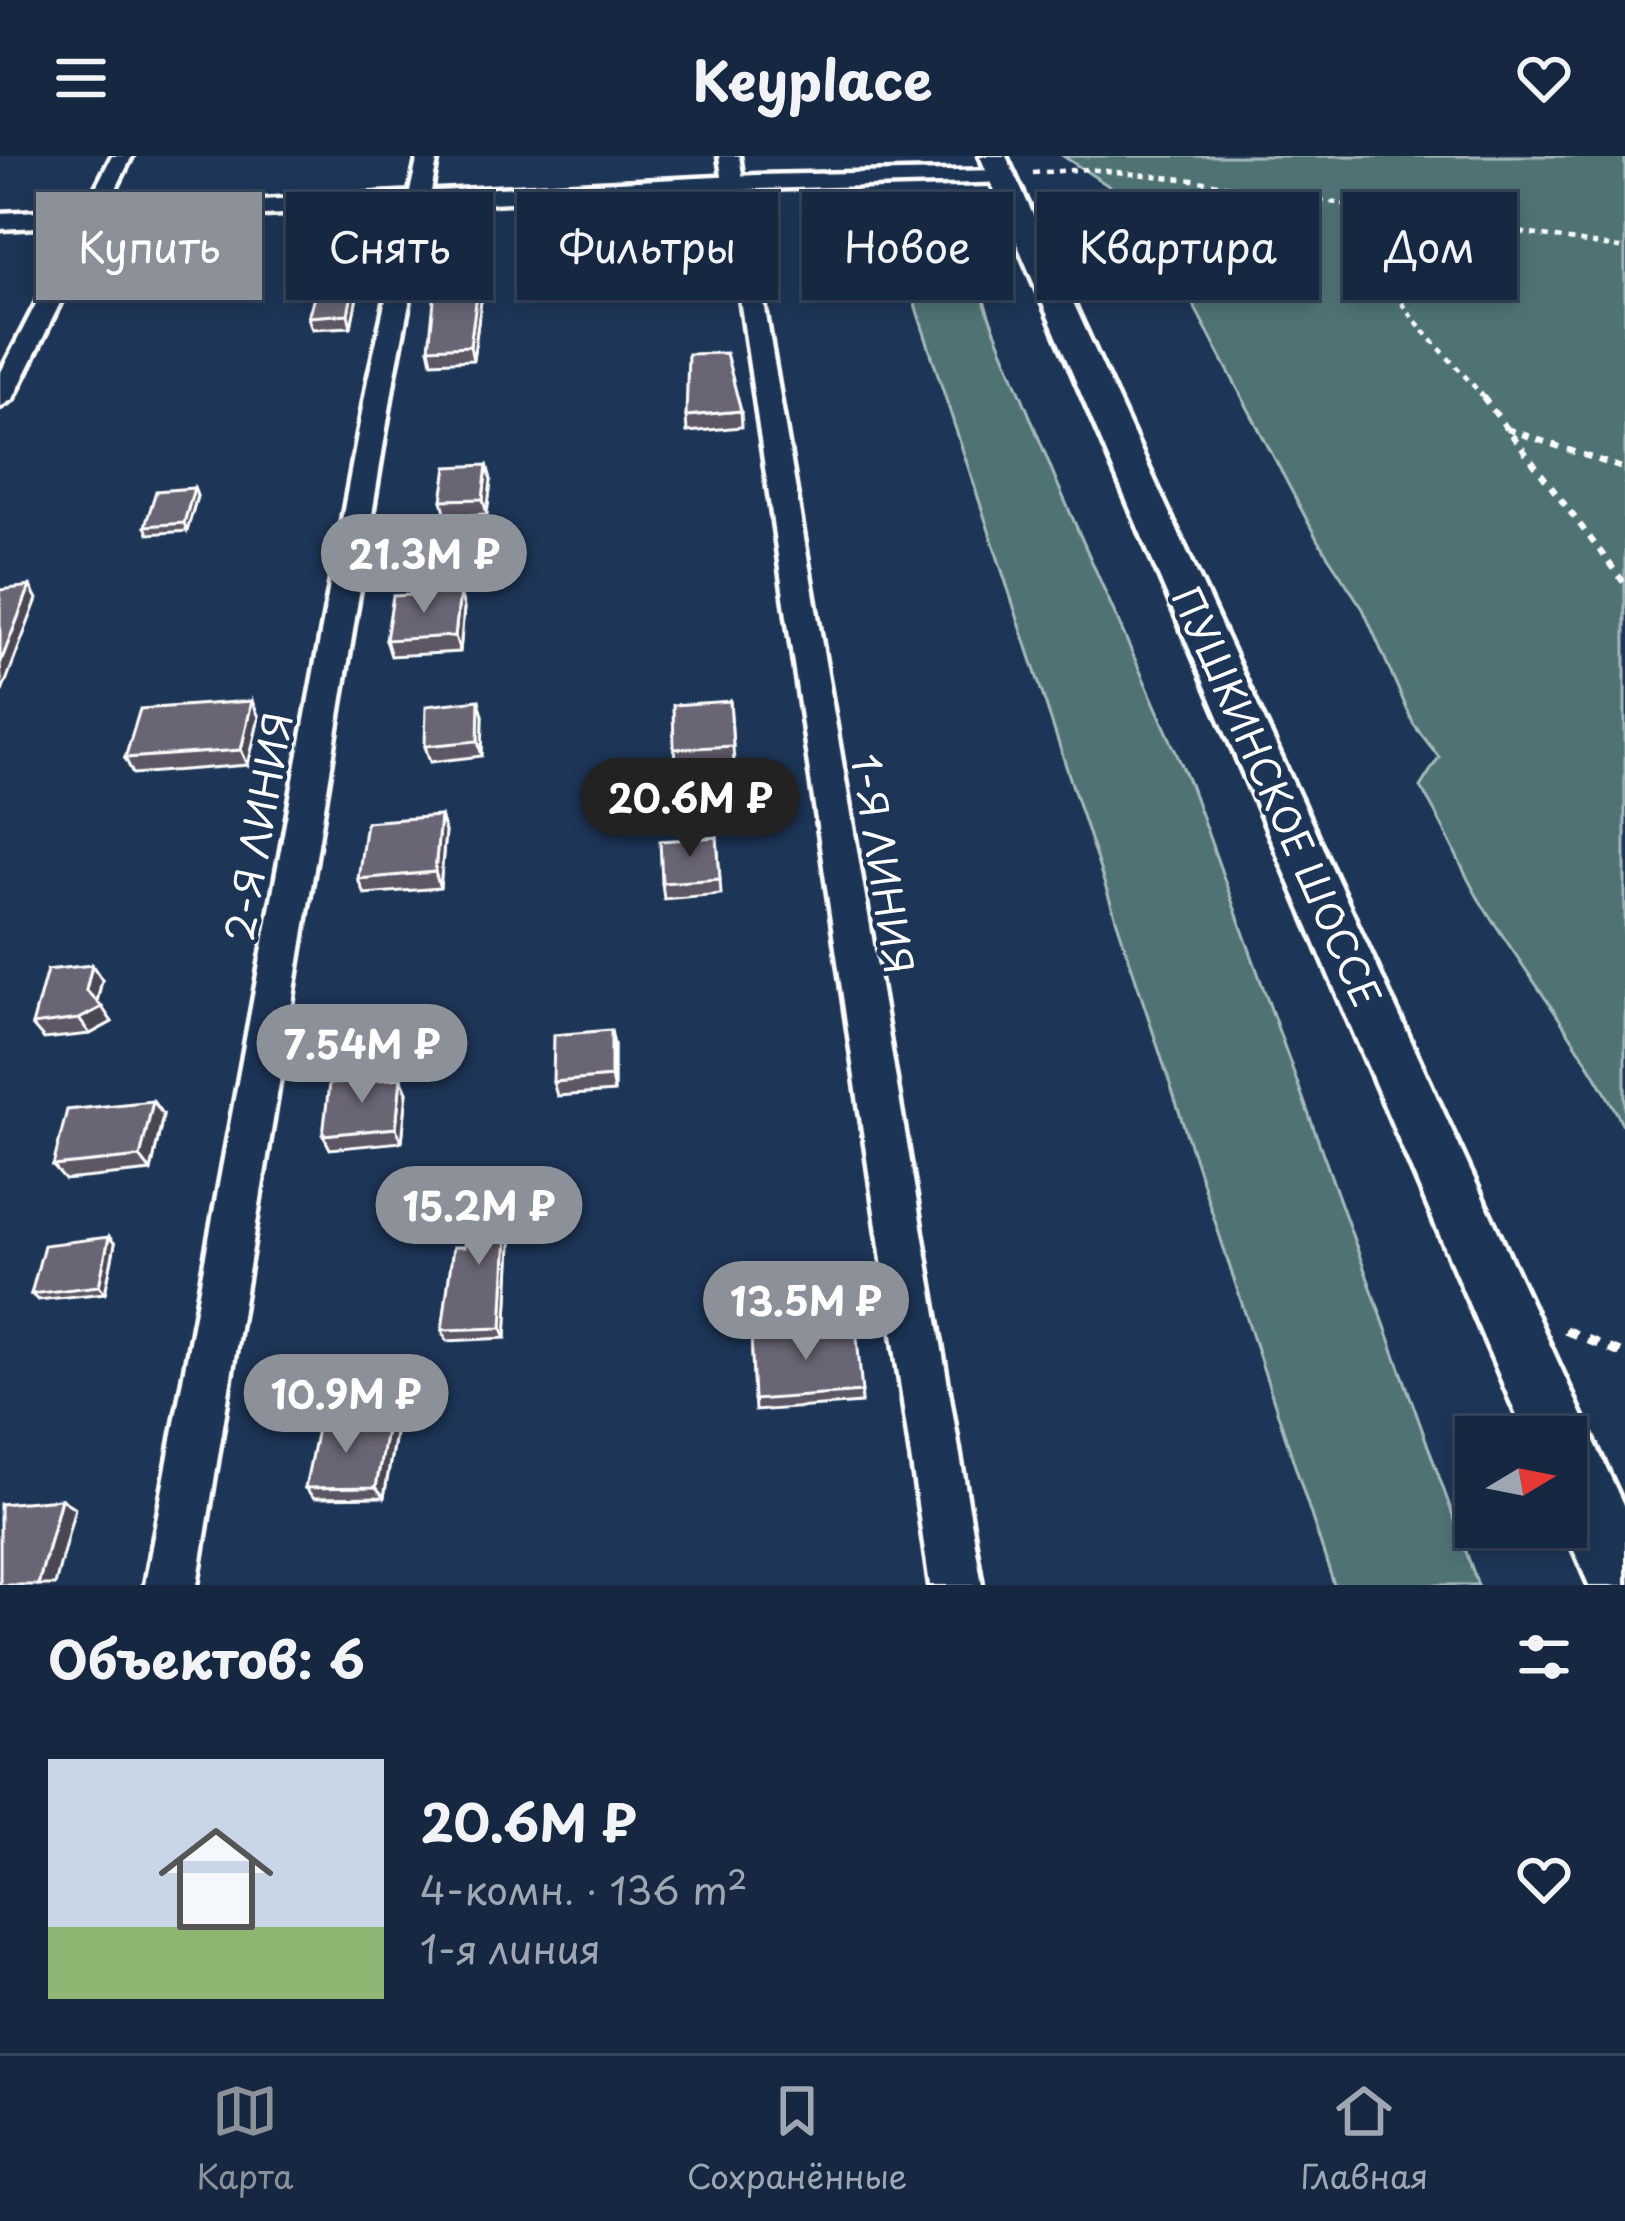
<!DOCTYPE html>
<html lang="ru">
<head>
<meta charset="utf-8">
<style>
	:root { --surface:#162841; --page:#1f3048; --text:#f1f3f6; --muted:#9ea6b1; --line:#35445a; --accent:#8c9099 }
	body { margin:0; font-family:"Playpen Sans",sans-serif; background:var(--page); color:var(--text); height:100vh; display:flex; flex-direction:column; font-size:45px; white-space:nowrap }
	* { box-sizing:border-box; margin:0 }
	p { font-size:39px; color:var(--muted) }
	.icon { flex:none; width:66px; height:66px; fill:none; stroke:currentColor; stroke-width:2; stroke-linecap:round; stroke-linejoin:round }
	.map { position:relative; height:1429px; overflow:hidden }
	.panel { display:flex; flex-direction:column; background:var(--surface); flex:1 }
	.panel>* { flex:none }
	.hud { position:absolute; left:36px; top:36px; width:1554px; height:108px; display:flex; gap:24px }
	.needle { width:78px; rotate:80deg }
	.buttons { position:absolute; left:1455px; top:1260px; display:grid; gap:24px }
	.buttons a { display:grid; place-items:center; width:132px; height:132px; border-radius:0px; background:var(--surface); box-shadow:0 6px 18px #0003,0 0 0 3px var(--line); font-size:60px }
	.price { position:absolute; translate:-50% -102px; padding:0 27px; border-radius:42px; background:var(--accent); color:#fff; font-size:39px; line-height:78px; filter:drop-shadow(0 3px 6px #0008) }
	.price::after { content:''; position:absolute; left:50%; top:72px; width:36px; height:27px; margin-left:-18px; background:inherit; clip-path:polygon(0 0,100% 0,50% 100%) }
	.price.selected { background:#222; color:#fff }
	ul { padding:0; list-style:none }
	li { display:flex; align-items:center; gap:36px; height:300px; padding:0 48px }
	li+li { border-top:3px solid var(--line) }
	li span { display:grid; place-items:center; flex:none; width:336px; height:240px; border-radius:0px; color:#555 }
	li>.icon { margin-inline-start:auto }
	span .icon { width:144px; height:144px; fill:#fffc; stroke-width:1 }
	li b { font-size:51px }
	h2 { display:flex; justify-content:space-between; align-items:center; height:144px; padding:0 48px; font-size:51px }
	.tag { padding:0 42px; border-radius:0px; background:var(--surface); box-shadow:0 6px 18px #0003,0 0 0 3px var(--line); font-size:42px; line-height:108px }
	.tag.selected { background:var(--accent); color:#fff }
	header { display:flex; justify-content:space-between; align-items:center; height:156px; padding:0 48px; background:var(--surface); font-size:54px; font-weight:700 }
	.menu { display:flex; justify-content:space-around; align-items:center; height:168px; border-top:3px solid var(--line); background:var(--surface); font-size:33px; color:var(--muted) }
	.menu a { display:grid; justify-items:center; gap:6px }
	.menu .selected { color:var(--accent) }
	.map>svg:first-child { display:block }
	.green { fill:#4f7374; stroke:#a7b9ba; stroke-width:3 }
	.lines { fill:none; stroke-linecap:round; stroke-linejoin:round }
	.minor-casing { stroke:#fff; stroke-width:9 }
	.tertiary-casing { stroke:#fff; stroke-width:9 }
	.secondary-casing { stroke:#fff; stroke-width:9 }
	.path-far2 { stroke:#fff; stroke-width:4.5; stroke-dasharray:6 6; stroke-linecap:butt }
	.path-far1 { stroke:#fff; stroke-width:6; stroke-dasharray:8 8; stroke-linecap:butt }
	.path { stroke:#fff; stroke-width:9; stroke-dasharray:12 12; stroke-linecap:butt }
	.minor { fill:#1d3557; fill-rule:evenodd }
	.tertiary { fill:#1d3557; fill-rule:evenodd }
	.secondary { fill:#1d3557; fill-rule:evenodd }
	.wall { fill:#5b5765; stroke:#fff; stroke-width:3 }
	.shaded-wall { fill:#4a4752; stroke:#fff; stroke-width:3 }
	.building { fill:#6a6575; stroke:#fff; stroke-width:3 }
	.labels { text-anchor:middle; stroke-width:9; stroke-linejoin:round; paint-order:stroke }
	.street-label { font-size:39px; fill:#fff; stroke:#1d3557 }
</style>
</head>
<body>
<header><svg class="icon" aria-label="menu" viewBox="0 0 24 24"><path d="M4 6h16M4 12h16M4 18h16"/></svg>Keyplace<svg class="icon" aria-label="heart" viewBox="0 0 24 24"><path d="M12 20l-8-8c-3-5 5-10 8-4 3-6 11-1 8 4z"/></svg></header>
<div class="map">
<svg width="1625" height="1429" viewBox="0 0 1625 1429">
	<rect width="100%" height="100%" fill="#1d3557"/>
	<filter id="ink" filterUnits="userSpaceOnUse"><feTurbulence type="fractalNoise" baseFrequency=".00833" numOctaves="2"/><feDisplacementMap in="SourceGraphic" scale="24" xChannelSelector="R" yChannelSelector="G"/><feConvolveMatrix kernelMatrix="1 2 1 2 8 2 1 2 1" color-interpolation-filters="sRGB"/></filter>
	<g filter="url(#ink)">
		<path class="green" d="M1063 0H1625V973C1584 891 1529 822 1480 745 1457 707 1445 668 1420 631L1439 601 1414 569 1363 453 1318 385 1174 112 1143 75 1127 42Z
			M908 47 945 51 961 74 989 160 1058 329 1190 628 1478 1429H1334L904 115 895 63Z"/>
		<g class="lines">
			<g class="minor-casing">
				<path id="minor" d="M112 0H132L13 243 0 251V218Z
					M418 0H438L394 224 197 1429H145L368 224Z
					M719 0H739L982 1429H930Z"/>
			</g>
			<g class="tertiary-casing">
				<path id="tertiary" d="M1003 14 1015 21 1012 26 757 33 0 73V57L757 19Z"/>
			</g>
			<g class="secondary-casing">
				<path id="secondary" d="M980 0H1006L1625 1353V1429H1589L1564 1371 1566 1281H1526Z"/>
			</g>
			<path class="path-far2" d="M1033 17 1087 13 1193 24 1625 93
				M1358 49C1366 127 1438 187 1486 244"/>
			<path class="path-far1" d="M1483 241 1625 428
				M1507 273 1625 313"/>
			<path class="path" d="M1565 1174 1625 1199"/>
			<use href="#minor" class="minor"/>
			<use href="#tertiary" class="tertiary"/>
			<use href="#secondary" class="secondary"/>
		</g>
		<path class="wall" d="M488 58 491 71 473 204 432 206 429 192 444 126Z
			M359 103 362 115 351 171 312 173 308 161Z
			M741 255 742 271 687 276 686 260Z
			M487 309 491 324 487 358 446 360 442 344Z
			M194 332 197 340 187 375 148 378 145 370Z
			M460 436 464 452 460 496 391 500 386 484Z
			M730 545 734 606 676 609 674 593Z
			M483 560 482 600 430 606 425 590Z
			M259 561 248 609 133 618 125 602Z
			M440 660 445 676 440 732 364 738 358 723Z
			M717 681 721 738 664 743 662 727Z
			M92 809 102 824 97 846 112 866 90 878 44 883 32 869Z
			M614 889V936L557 940 553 926Z
			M401 922 407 936 402 986 330 993 323 979Z
			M163 959 151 1015 65 1024 53 1010Z
			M513 1049 506 1182 447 1185 442 1174 464 1091Z
			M109 1081 115 1088 105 1137 38 1144 31 1138Z
			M751 1177 862 1236 861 1247 755 1255Z
			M395 1278 384 1341 314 1342 305 1332Z"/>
		<path class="shaded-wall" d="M488 58 491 71 473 204 470 190Z
			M359 103 362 115 351 171 348 158Z
			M487 309 491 324 487 358 483 343Z
			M194 332 197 340 187 375 184 367Z
			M30 430 37 443 2 536 0 508Z
			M460 436 464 452 460 496 455 480Z
			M479 544 483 560 482 600 478 585Z
			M252 545 259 561 248 609 241 594Z
			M440 660 445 676 440 732 435 716Z
			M92 809 102 824 96 849 86 834Z
			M102 851 112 866 90 878 79 863Z
			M611 874 614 889V936L611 921Z
			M401 922 407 936 402 986 396 972Z
			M153 945 163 959 151 1015 140 1001Z
			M509 1038 513 1049 506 1182 502 1172Z
			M109 1081 115 1088 105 1137 99 1130Z
			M387 1268 395 1278 384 1341 376 1331Z
			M61 1343 75 1352 55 1429H38Z"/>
		<path class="building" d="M488 58 470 190 429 192 436 126H444L453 60Z
			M359 103 348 158 308 161 325 104Z
			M726 197 741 255 686 260 688 198Z
			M487 309 483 343 442 344 447 311Z
			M194 332 184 367 145 370 156 335Z
			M30 430 0 508V434Z
			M460 436 455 480 386 484 393 440Z
			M479 544 478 585 425 590 426 550Z
			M252 545 241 594 125 602 140 553Z
			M730 545 733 590 674 593 673 549Z
			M440 660 435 716 358 723 366 666Z
			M717 681 720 723 662 727 660 685Z
			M92 809 86 834 102 851 79 863 32 869 47 814Z
			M611 874V921L553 926 554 879Z
			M401 922 396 972 323 979 329 928Z
			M153 945 140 1001 53 1010 67 954Z
			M509 1038 502 1172 442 1174 453 1091H464L468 1041Z
			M109 1081 99 1130 31 1138 44 1089Z
			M856 1170 862 1236 754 1244 751 1177Z
			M318 1268H387L376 1331 305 1332Z
			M61 1343 38 1429H0V1348Z"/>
	</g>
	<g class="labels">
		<g class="street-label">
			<text transform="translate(1276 641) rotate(66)" y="14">ПУШКИНСКОЕ ШОССЕ</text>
			<text transform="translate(259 671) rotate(-80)" y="14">2-Я ЛИНИЯ</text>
			<text transform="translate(882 708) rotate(81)" y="14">1-Я ЛИНИЯ</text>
		</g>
	</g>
</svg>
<div class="buttons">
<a><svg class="needle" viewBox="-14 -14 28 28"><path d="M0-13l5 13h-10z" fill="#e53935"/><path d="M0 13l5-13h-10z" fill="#9ea6b1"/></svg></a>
</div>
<b class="price" style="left:424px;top:460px">21.3M ₽</b>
<b class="price selected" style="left:690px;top:704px">20.6M ₽</b>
<b class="price" style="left:362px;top:950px">7.54M ₽</b>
<b class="price" style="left:479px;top:1112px">15.2M ₽</b>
<b class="price" style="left:806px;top:1207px">13.5M ₽</b>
<b class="price" style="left:346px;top:1300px">10.9M ₽</b>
<div class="hud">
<a class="tag selected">Купить</a>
<a class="tag">Снять</a>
<a class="tag">Фильтры</a>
<a class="tag">Новое</a>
<a class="tag">Квартира</a>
<a class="tag">Дом</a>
</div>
</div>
<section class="panel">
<h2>Объектов: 6<svg class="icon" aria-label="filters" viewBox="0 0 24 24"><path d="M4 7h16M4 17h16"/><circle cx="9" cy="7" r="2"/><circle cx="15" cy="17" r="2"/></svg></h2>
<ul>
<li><span style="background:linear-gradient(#c9d6e8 70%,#8fb573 0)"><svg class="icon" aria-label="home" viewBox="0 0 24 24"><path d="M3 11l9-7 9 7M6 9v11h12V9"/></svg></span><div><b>20.6M ₽</b><p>4-комн. · 136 m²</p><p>1-я линия</p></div><svg class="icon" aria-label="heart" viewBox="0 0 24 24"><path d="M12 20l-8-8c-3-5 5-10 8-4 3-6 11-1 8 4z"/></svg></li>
</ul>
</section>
<nav class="menu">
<a class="selected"><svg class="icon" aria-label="map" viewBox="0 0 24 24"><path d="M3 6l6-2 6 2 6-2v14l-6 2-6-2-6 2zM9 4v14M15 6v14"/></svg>Карта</a>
<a><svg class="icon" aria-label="saved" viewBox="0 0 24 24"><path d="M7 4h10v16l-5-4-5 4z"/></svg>Сохранённые</a>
<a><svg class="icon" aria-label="home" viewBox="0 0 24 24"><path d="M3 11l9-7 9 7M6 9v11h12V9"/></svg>Главная</a>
</nav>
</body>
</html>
